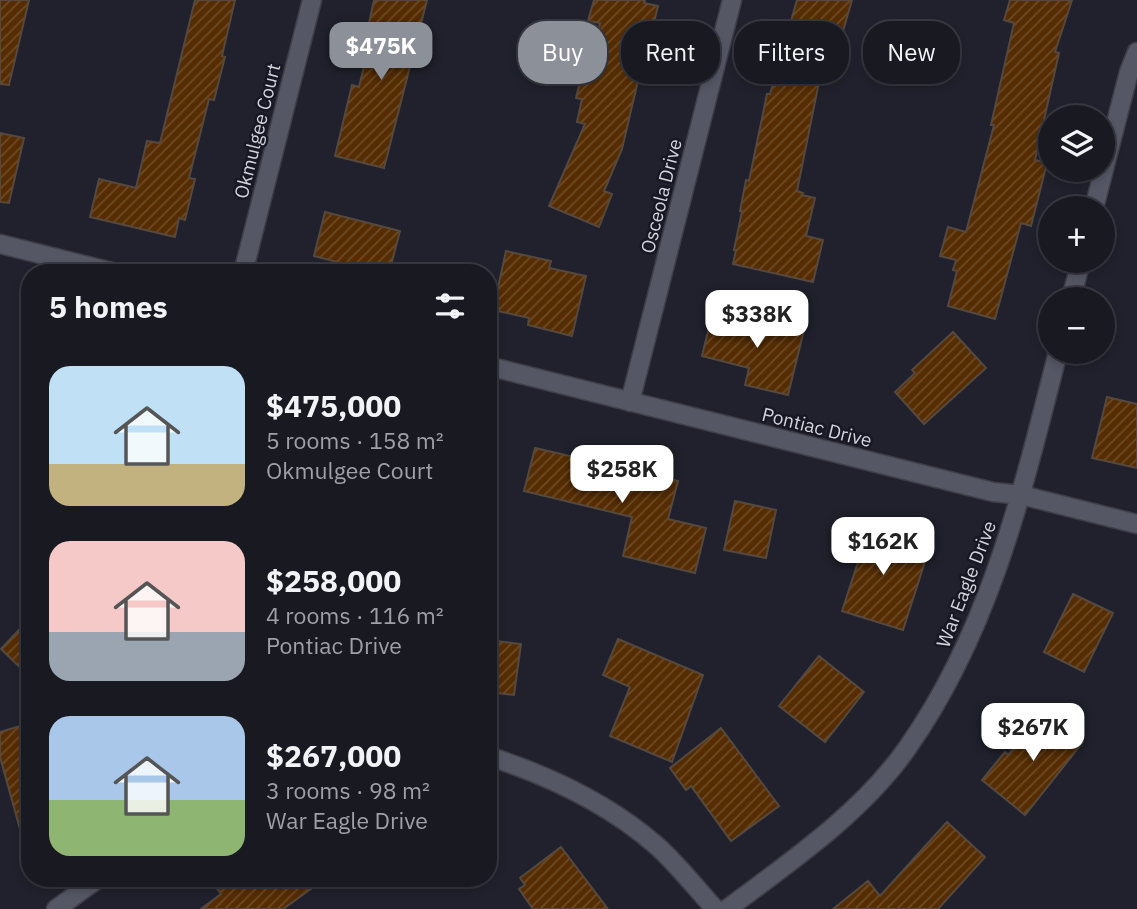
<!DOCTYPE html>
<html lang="en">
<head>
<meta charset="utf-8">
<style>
	:root { --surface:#191922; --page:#22222a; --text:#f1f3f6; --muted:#9fa0a5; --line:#373840; --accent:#8c9099 }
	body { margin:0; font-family:"IBM Plex Sans",sans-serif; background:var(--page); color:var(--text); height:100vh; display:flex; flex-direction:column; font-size:26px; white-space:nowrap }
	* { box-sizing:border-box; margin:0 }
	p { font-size:23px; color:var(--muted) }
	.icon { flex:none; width:38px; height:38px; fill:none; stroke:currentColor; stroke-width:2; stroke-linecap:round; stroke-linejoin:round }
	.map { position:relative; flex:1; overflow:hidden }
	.side { position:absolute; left:21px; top:264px; width:476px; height:623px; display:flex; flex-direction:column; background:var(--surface); border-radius:28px; box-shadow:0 4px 10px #0003,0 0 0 2px var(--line) }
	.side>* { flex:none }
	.banner { position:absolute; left:518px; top:21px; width:513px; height:63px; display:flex; gap:14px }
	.fabs { position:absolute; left:1038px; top:105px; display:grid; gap:14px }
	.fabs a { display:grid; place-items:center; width:77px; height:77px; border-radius:50%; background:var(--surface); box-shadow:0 4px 10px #0003,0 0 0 2px var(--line); font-size:35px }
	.price { position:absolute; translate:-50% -60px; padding:0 16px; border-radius:14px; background:#fff; color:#222; font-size:23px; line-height:46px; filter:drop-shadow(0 2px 4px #0008) }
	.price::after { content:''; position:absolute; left:50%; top:42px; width:21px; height:16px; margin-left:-10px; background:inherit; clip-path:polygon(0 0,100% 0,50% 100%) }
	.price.current { background:var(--accent); color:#fff }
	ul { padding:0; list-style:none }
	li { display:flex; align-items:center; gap:21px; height:175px; padding:0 28px }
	li span { display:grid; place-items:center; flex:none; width:196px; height:140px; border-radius:21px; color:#555 }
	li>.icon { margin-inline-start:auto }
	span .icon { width:84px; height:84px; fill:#fffc; stroke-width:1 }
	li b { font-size:30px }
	h2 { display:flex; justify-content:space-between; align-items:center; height:84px; padding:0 28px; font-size:30px }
	.tag { padding:0 24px; border-radius:28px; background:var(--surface); box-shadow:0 4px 10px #0003,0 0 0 2px var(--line); font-size:24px; line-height:63px }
	.tag.current { background:var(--accent); color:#fff }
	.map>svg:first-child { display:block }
	.building { fill:url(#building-hatch); stroke:#55493f; stroke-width:2 }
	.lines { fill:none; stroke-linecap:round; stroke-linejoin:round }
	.minor-casing { stroke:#3e3e48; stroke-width:21 }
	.minor { stroke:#565765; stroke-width:18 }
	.labels { text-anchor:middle; stroke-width:5; stroke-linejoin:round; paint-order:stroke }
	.street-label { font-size:19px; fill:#d2d3db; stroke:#171823 }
</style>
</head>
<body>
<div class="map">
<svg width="1137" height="909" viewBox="0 0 1137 909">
	<defs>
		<pattern id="building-hatch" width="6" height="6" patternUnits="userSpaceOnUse" patternTransform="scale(1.75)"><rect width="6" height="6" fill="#562d02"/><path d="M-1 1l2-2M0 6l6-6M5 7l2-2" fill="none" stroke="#6d4b26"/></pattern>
	</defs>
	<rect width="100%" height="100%" fill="#21212d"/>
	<path class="building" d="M0 0H29L9 85 0 84Z
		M195 0H235L222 56 225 57 214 100 209 99 189 178 195 179 185 220 179 218 175 237 90 217 99 179 136 188 147 141 160 143Z
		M374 0H427L384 168 335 156 352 85 359 87 373 29 368 28Z
		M594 0H645L644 3 658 6 650 38H648L622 149 604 191 612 194 599 227 549 206 585 124 577 122 582 99 576 98 582 74 588 75 600 23 588 21Z
		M797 0H852L834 62 829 61 823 83 819 82 797 191 803 193 802 195 815 198 806 236 823 240 813 282 733 264 736 250H734L742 211H740L746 180 749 181 767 94H770Z
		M1010 0H1072L1055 52 1059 53 1035 160 1047 163 1031 226 1021 223 995 319 948 306 957 271 953 270 956 260 940 256 948 227 966 232 994 125H991L1014 23 1004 20Z
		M0 133 24 138 9 203 0 202Z
		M325 212 400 231 389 273H339L341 263 314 256Z
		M506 251 551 261 549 268 586 276 572 336 528 325 529 318 493 310Z
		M712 315 757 326 760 315 805 326 788 395 745 385 749 368 702 356Z
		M953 332 986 368 924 424 895 392 915 373 912 370Z
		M1107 397 1137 404V468L1092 458Z
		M535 448 678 481 668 519 706 528 695 573 623 556 632 517 524 491Z
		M735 501 776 510 766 558 724 550Z
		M847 530 892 544 895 535 930 546 903 630 842 611 858 562 839 556Z
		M1073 594 1113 613 1084 672 1044 652Z
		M30 618V677L1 649Z
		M618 639 703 675 672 762 610 736 630 687 603 675Z
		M488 640 521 644 514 695 488 692Z
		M819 656 864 692 825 742 779 706Z
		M1044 711 1083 742 1025 815 982 780 1005 752 1008 755Z
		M30 723V839L23 840 0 757V732Z
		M721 728 779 806 731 841 691 786 686 790 670 768Z
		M947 822 985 857 938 909H833L868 881 880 896Z
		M561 847 608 909H533L519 889 525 885 520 878Z
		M210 878H326L283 909H201L221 894Z"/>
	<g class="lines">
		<g class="minor-casing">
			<path id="minor" d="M1094 208 1129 72 1137 52
				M0 244 116 273
				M243 273 312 0
				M1071 299 1081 261
				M488 366 993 492 1021 495 1137 524
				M630 402 732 0
				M488 756C550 776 608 803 657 846 678 865 696 888 715 909
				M56 909 99 878
				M727 909C790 862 863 812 908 747 991 629 1023 489 1058 352"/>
		</g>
		<use href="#minor" class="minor"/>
	</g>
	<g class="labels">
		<g class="street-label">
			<text transform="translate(257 131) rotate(-76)" y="7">Okmulgee Court</text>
			<text transform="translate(661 196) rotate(-76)" y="7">Osceola Drive</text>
			<text transform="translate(817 427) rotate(14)" y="7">Pontiac Drive</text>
			<text transform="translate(966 584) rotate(-69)" y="7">War Eagle Drive</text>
		</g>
	</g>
</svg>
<div class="fabs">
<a><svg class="icon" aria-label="layers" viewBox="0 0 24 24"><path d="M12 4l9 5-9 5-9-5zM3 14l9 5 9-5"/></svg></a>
<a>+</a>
<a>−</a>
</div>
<b class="price current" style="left:381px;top:82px">$475K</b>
<b class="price" style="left:757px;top:350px">$338K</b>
<b class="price" style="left:622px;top:505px">$258K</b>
<b class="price" style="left:883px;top:577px">$162K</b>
<b class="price" style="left:1033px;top:763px">$267K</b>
<div class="banner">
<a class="tag current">Buy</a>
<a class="tag">Rent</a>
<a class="tag">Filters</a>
<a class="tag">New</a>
</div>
<section class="side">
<h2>5 homes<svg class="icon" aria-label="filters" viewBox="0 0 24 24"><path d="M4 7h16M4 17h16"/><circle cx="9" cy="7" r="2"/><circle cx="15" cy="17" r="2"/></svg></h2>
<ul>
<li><span style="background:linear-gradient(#bfe0f5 70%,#c2b280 0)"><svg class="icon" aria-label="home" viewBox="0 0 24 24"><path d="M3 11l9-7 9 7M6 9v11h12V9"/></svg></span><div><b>$475,000</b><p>5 rooms · 158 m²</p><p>Okmulgee Court</p></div></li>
<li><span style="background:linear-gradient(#f6c9c9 65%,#9aa5b1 0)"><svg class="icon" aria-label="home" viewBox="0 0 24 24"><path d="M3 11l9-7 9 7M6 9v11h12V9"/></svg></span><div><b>$258,000</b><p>4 rooms · 116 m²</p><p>Pontiac Drive</p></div></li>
<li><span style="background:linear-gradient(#a9c7e8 60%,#8fb573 0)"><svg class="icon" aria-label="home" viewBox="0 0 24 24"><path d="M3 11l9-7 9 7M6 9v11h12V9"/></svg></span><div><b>$267,000</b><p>3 rooms · 98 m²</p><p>War Eagle Drive</p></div></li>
</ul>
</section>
</div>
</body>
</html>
